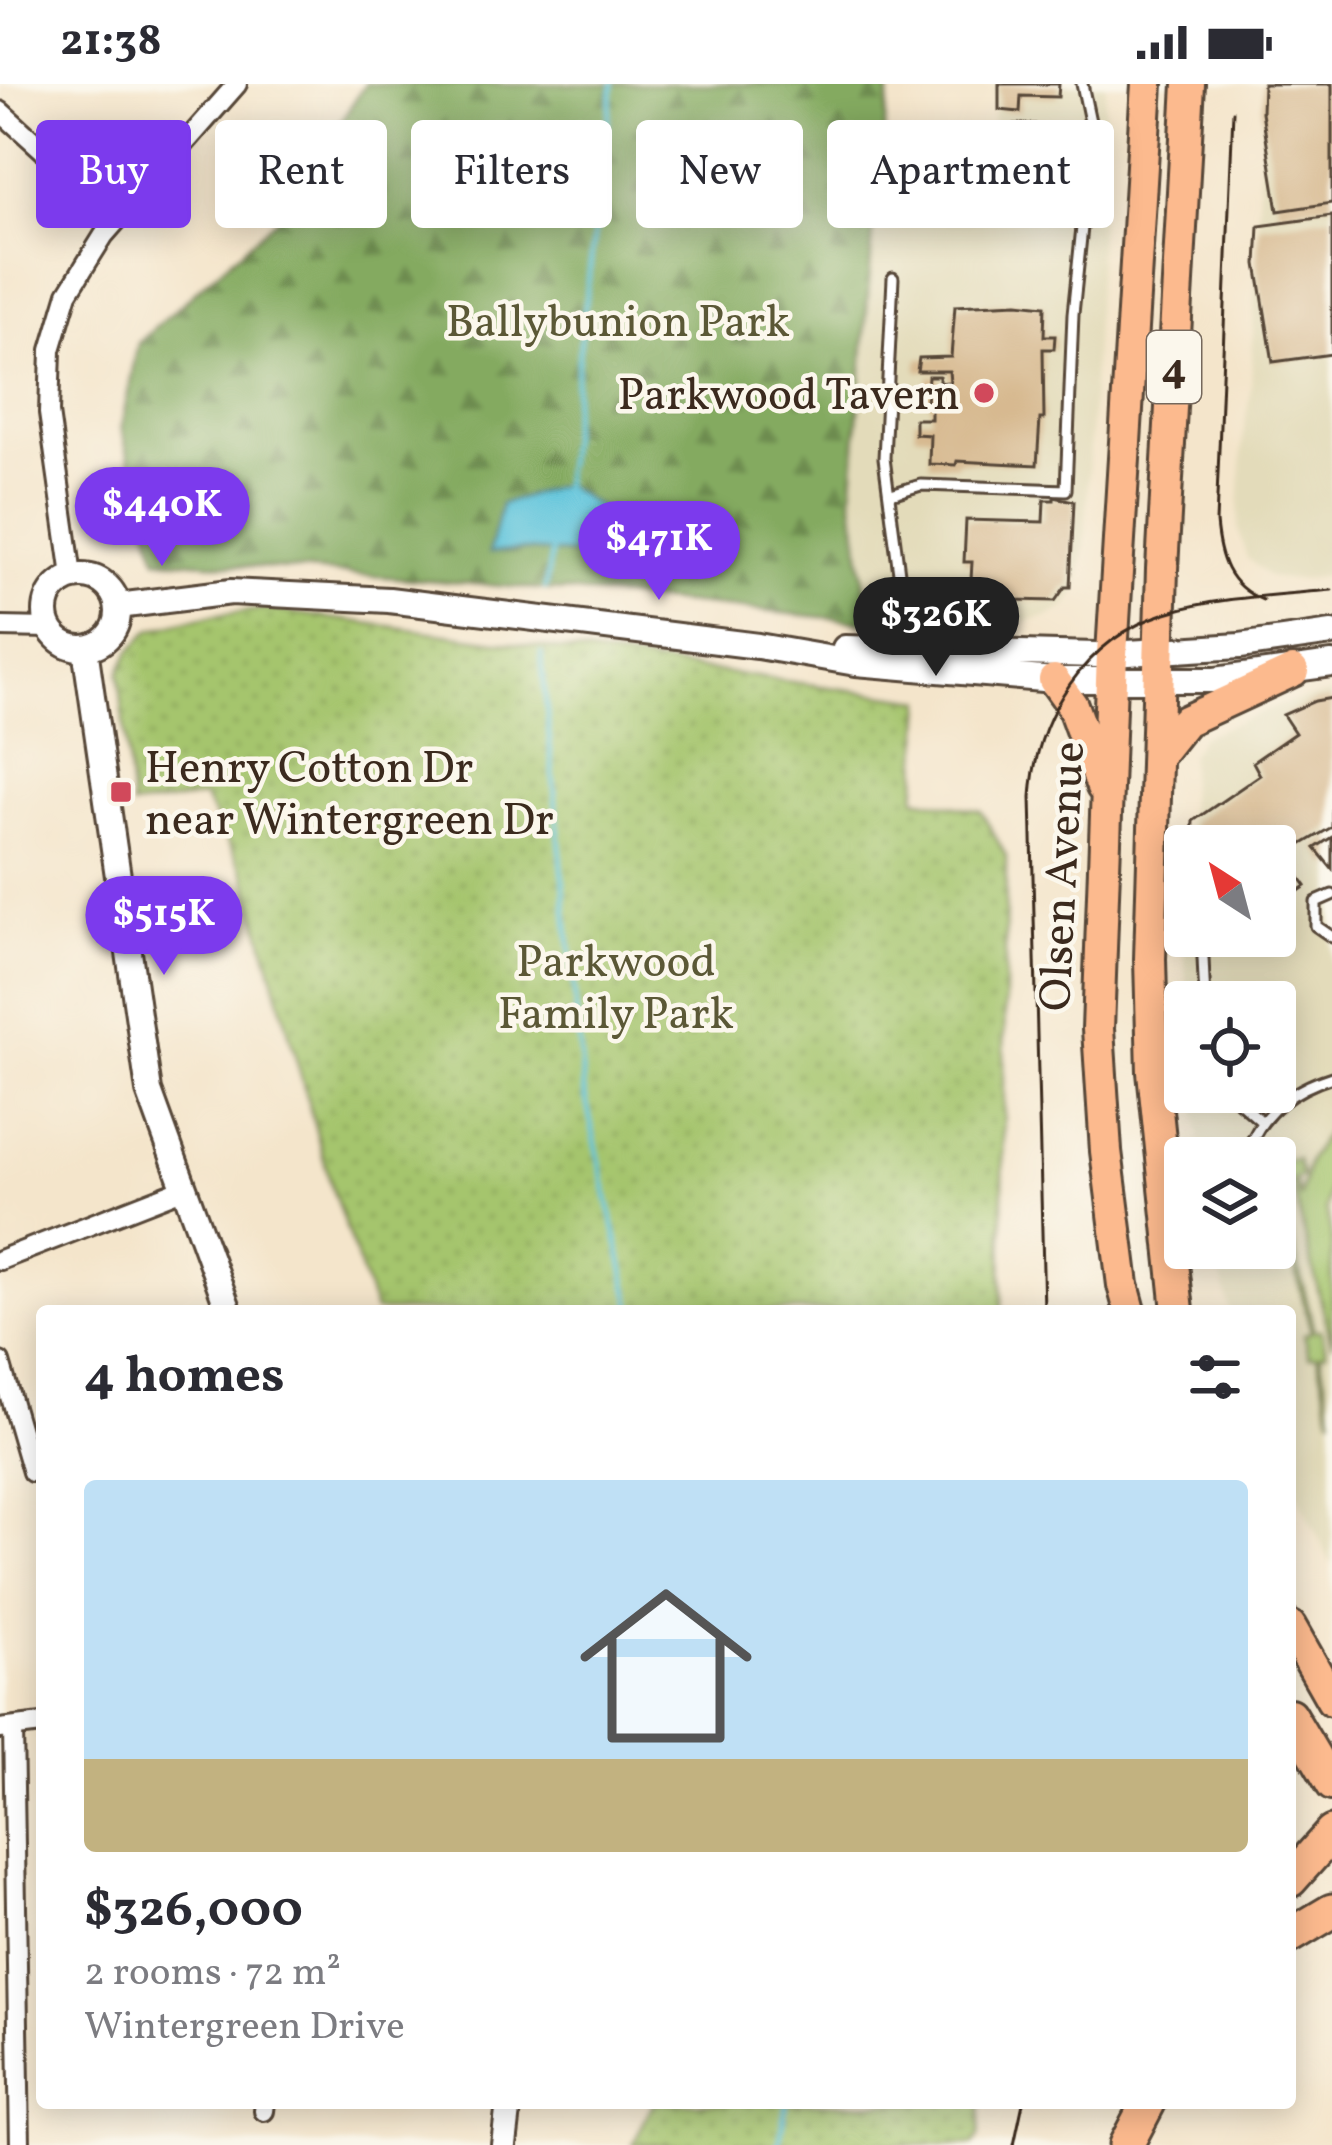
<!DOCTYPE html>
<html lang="en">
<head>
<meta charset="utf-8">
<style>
	:root { --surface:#fff; --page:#f2f2f3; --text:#2b2b33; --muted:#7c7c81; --accent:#7c3aed }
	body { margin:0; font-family:Vollkorn,serif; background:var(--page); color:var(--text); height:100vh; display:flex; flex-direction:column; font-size:45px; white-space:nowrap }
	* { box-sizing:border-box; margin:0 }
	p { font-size:39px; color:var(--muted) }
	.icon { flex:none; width:66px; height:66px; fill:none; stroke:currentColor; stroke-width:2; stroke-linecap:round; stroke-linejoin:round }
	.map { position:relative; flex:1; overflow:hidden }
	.side { position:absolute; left:36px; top:1221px; width:1260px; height:804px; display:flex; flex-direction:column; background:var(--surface); border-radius:12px; box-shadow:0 6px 30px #0003 }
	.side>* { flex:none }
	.banner { position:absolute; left:36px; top:36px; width:1260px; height:108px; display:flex; gap:24px }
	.needle { width:78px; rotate:324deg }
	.buttons { position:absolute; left:1164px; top:741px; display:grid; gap:24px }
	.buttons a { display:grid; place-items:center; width:132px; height:132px; border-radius:12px; background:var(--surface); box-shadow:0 6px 30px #0003; font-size:60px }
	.price { position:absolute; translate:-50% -102px; padding:0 27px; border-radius:42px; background:var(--accent); color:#fff; font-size:39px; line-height:78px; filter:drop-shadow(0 3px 6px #0008) }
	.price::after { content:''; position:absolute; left:50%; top:72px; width:36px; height:27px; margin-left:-18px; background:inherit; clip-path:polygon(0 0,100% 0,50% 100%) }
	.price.current { background:#222; color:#fff }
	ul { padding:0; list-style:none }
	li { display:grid; align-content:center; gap:24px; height:636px; padding:0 48px }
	li span { display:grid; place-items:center; height:372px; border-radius:12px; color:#555 }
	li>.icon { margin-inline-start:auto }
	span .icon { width:216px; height:216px; fill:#fffc; stroke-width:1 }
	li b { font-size:51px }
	h2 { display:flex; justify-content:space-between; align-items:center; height:144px; padding:0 48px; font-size:51px }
	.pill { padding:0 42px; border-radius:12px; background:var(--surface); box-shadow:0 6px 30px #0003; font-size:42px; line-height:108px }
	.pill.current { background:var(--accent); color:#fff }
	.status { display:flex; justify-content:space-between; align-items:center; height:84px; padding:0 60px; background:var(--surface); direction:ltr }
	.status svg { height:33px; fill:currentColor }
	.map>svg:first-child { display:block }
	.built { fill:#e3dbba }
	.grass { fill:url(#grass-dots); stroke:#707846; stroke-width:3 }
	.forest { fill:url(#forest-firs); stroke:#606a3f; stroke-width:3 }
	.pitch { fill:#a5c56d; stroke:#707846; stroke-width:3 }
	.water { fill:#5ec4db; stroke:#4c777c; stroke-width:3 }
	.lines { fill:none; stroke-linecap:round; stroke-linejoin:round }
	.stream { stroke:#5ec4db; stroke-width:4.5 }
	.building { fill:#d7b990 }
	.service-casing { stroke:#574638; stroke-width:15 }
	.minor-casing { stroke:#574638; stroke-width:24 }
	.tertiary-casing { stroke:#574638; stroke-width:30 }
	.primary-casing { stroke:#574638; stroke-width:36 }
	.motorway-casing { stroke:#574638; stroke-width:39 }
	.service { stroke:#fff; stroke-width:9 }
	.minor { stroke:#fff; stroke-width:18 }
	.tertiary { stroke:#fff; stroke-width:24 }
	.primary { stroke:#fcba8e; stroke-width:30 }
	.motorway { stroke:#fcba8e; stroke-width:33 }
	.tram { stroke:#3b2a1e; stroke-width:3 }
	.poi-dot { fill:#d1495b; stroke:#fbf7ec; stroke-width:4.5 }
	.labels { text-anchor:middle; stroke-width:9; stroke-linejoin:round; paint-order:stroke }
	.shield { fill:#fbf7ec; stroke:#75685c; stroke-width:3 }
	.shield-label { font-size:42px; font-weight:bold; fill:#3b2a1e }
	.park-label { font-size:45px; fill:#5b5836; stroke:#fbf7ec }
	.poi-label { font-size:45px; fill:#3b2a1e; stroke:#fbf7ec; text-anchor:end }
	.street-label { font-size:45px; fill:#3b2a1e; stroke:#fbf7ec }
</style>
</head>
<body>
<div class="status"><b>21:38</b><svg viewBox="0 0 49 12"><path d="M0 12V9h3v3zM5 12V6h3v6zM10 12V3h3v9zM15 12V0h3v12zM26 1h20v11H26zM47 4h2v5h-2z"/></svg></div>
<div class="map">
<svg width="1332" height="2061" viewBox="0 0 1332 2061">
	<defs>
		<pattern id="grass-dots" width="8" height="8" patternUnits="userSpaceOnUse" patternTransform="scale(3)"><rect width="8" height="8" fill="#a5c56d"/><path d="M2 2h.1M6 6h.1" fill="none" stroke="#8fa95e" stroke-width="1.8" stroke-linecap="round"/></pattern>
		<pattern id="forest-firs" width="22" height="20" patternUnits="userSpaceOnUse" patternTransform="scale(3)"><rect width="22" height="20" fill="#84aa60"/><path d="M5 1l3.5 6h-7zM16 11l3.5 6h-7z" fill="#6d8b4f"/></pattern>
	</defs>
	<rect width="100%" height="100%" fill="#fbf7ec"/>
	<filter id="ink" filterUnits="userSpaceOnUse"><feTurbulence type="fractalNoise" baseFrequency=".00833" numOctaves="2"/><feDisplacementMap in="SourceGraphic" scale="24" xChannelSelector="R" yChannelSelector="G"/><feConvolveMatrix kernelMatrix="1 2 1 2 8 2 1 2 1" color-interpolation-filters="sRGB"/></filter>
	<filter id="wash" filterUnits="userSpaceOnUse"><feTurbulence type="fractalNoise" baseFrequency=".004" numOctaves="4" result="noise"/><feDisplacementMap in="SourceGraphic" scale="48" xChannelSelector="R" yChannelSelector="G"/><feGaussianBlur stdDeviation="2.7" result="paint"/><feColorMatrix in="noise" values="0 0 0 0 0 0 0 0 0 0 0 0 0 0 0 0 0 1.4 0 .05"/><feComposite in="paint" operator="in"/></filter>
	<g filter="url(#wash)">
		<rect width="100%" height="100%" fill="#f4e5cb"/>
		<path class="built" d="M995 0H1106L1085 461 1077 507 1066 523 1047 533 1024 538 943 543 935 540 932 522 868 521 852 412 875 122 879 93 991 95Z
			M1263 0H1332V491L1298 496 1269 493 1247 474 1238 444 1243 351 1251 305Z
			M1332 609V1481L1290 1397V1227H1230L1214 1164H1275V1074H1201L1195 1008H1275V918H1188L1184 866 1185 826V852H1275V762H1187L1190 670 1201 653 1281 621Z"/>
		<path class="grass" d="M265 525 923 616 916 714 981 727 1006 772 1002 1227H375L331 1101 245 790 204 713 132 723 119 589 130 567 150 546 196 534Z
			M653 2019H981L979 2052 973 2061H633Z"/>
		<path class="forest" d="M365 0H890L875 122 852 412 870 538 575 508 157 475 121 344 138 259 281 131Z"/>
		<path class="pitch" d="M1332 1039V1086L1326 1125 1332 1156V1261L1291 1097 1284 1098 1279 1079 1297 1075 1302 1093 1295 1096 1300 1114 1309 1076Z
			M1284 1122 1314 1247 1321 1246 1326 1268 1320 1270 1332 1334 1317 1271 1309 1272 1304 1251 1311 1248 1280 1123Z"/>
		<path class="water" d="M563 400 603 426 619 474 523 466 489 469 501 420Z"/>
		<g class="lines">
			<path class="stream" d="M562 405 613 0
				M545 505 552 464
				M541 569 584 1007 633 1227
				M779 2061 786 2019"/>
		</g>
		<g id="blocks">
			<path class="building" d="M999 0H1059L1058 13 1021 12 1020 28 999 26Z
				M1263 0H1332V119L1278 127 1262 28Z
				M1015 40H1035L1034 87H1040L1041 101 1013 100Z
				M1332 132V270L1273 278 1257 180 1259 142Z
				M1018 219 1045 222 1044 252H1055L1054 265H1043L1044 335H1040L1037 381 957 377 956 381 929 380 930 351 915 350V335H931V319H926L928 292H939V299L950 298 949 287H917L919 274 951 273 955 222Z
				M1054 413 1074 417 1070 503H1065L1055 517 970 515 972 478H964L966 436 1043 438 1044 416H1054Z
				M1332 614V743L1284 771 1306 802 1275 823V762H1192L1193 737 1260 691 1253 678 1295 649 1283 631 1315 617Z
				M1332 753V785L1315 764Z"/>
		</g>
	</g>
	<g filter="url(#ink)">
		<use href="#blocks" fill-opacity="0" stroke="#574638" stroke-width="3"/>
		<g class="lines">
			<g class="service-casing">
				<path id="service" d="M893 194 884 374 902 512 900 565
					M891 410 921 401 1066 406 1073 230 1092 47 1082 0
					M1332 811 1316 818V842L1332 853
					M1202 852 1205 918
					M1228 1008 1261 1037
					M1246 1074C1257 1031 1291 1006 1332 993"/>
			</g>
			<g class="minor-casing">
				<path id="minor" d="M0 27 118 134
					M72 492 49 329 51 266 68 209 104 151 237 0
					M0 543 49 544
					M0 1176 182 1105
					M0 1278 32 1388
					M13 1644 20 2061
					M0 1645 42 1640
					M264 2027 265 2019"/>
			</g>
			<g class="tertiary-casing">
				<path id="tertiary" d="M46 528a36 36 0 1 1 72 0a36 36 0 1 1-72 0Z
					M118 522 231 508 389 516 758 562 856 579 1054 596H1215L1332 580
					M85 564 149 1007 229 1227
					M845 564 1096 571 1240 562 1332 549
					M504 2061 509 2019"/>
			</g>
			<g class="primary-casing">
				<path id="primary" d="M1054 596 1072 621 1102 703
					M1158 671 1185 637 1293 587
					M1130 1227 1123 1201 1106 1067 1098 945 1112 570 1147 0
					M1178 1227 1153 988 1150 875 1162 485 1189 0
					M1290 1542 1332 1616
					M1290 1630 1332 1701"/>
			</g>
			<g class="motorway-casing">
				<path id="motorway" d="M1290 1796 1332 1749
					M1290 1852 1332 1827
					M1126 2061 1148 2019"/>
			</g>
			<use href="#service" class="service"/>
			<use href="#minor" class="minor"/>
			<use href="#tertiary" class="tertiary"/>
			<use href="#primary" class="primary"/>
			<use href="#motorway" class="motorway"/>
			<path class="tram" d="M1233 27 1216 438C1219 473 1227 502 1263 516
				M1044 1227 1031 713C1036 631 1085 555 1166 529 1218 513 1278 511 1332 506
				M1014 2061 1023 2019"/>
		</g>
	</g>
	<g class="poi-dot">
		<circle cx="984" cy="309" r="12"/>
		<rect x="109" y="696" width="24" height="24" rx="6"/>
	</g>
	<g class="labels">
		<rect class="shield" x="1147" y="247" width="54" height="72" rx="9"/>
		<g class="shield-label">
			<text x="1174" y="298">4</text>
		</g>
		<g class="park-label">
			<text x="618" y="252">Ballybunion Park</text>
			<text x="616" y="892">Parkwood<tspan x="616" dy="52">Family Park</tspan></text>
		</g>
		<g class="poi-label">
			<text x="960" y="325">Parkwood Tavern</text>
			<text x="145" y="698" text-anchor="start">Henry Cotton Dr<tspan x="145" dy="52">near Wintergreen Dr</tspan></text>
		</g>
		<g class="street-label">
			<text transform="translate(1060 792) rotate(-87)" y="16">Olsen Avenue</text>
		</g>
	</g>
</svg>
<div class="buttons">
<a><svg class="needle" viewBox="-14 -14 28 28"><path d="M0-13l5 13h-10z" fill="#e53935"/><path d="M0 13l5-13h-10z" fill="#7c7c81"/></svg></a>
<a><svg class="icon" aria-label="locate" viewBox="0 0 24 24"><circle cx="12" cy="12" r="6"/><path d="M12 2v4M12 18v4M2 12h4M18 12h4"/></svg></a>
<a><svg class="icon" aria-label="layers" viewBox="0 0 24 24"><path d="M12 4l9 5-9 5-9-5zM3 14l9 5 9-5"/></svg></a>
</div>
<b class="price" style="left:162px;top:485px">$440K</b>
<b class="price" style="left:659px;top:519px">$471K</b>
<b class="price current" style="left:936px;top:595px">$326K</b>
<b class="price" style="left:164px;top:894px">$515K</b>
<div class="banner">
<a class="pill current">Buy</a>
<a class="pill">Rent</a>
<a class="pill">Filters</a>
<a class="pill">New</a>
<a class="pill">Apartment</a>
</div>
<section class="side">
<h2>4 homes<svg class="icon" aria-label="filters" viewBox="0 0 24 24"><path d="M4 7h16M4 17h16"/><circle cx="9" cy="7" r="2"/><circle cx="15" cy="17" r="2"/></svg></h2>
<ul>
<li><span style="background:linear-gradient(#bfe0f5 75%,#c2b280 0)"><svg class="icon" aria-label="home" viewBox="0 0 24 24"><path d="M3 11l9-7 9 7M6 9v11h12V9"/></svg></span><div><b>$326,000</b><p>2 rooms · 72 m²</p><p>Wintergreen Drive</p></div></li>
</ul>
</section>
</div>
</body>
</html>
